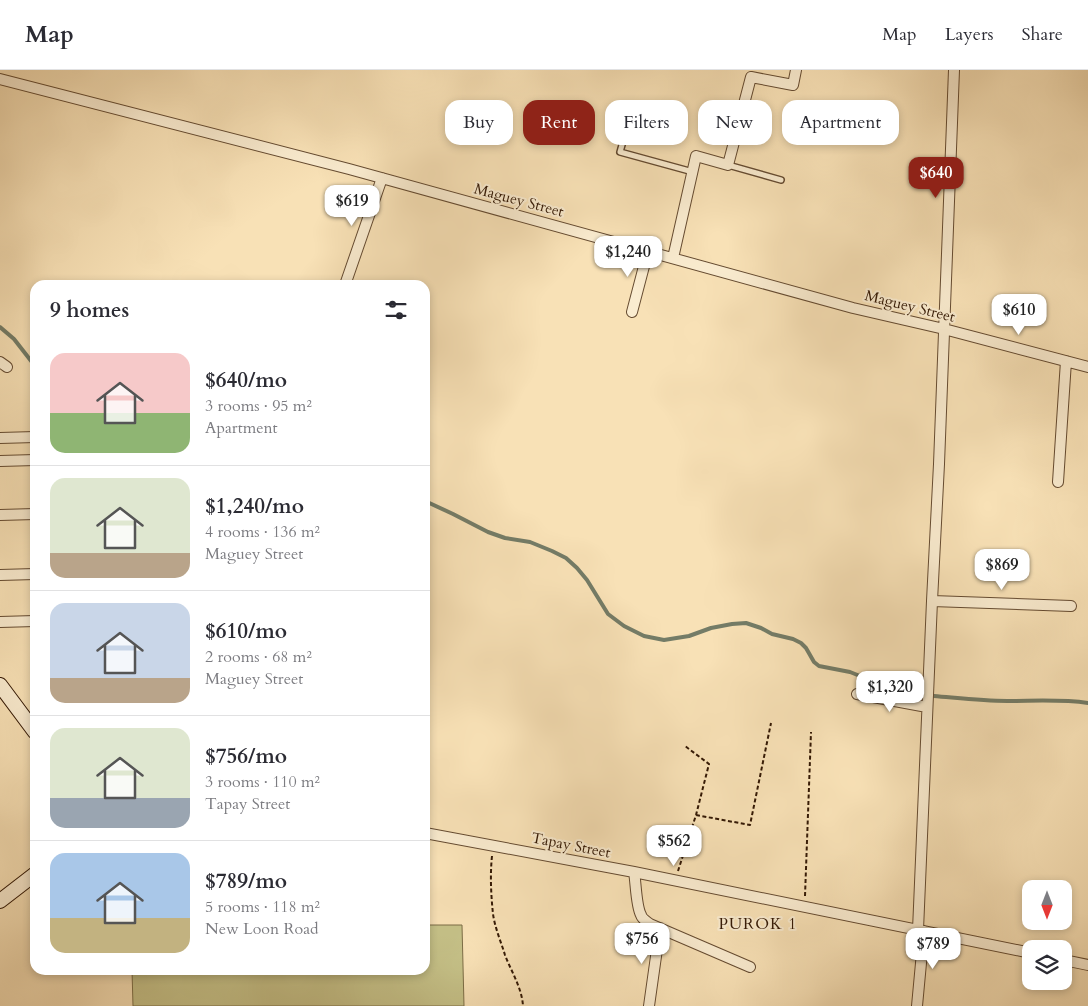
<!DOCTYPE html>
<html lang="en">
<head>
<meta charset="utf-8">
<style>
	:root { --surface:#fff; --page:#f2f2f3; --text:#2b2b33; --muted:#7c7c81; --line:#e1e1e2; --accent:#8f2418 }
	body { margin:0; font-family:Cardo,serif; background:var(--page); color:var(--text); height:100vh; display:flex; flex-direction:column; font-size:19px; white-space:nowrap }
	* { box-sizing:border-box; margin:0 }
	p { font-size:16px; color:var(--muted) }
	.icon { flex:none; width:28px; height:28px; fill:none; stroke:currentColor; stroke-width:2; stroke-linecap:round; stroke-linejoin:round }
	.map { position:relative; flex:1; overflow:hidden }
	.panel { position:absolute; left:30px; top:210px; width:400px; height:695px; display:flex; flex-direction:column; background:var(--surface); border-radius:15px; box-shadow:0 2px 8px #0003 }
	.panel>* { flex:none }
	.guide { position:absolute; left:445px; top:30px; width:475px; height:45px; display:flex; gap:10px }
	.needle { width:32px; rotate:180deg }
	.tools { position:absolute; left:1022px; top:810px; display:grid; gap:10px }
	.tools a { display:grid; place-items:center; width:50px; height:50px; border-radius:10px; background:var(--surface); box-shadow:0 2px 8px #0003; font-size:25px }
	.price { position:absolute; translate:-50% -42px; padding:0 11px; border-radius:10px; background:#fff; color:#222; font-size:16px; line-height:32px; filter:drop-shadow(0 1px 2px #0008) }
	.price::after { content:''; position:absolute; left:50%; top:30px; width:15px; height:11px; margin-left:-8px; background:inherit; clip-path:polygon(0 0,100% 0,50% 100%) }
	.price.on { background:var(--accent); color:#fff }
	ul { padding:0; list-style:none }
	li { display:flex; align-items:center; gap:15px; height:125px; padding:0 20px }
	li+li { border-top:1px solid var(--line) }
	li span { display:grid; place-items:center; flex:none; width:140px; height:100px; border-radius:15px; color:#555 }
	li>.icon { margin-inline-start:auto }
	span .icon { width:60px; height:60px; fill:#fffc; stroke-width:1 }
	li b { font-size:21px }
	h2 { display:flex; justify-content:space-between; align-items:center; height:60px; padding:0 20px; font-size:21px }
	.pill { padding:0 18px; border-radius:15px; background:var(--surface); box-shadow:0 2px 8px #0003; font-size:18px; line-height:45px }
	.pill.on { background:var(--accent); color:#fff }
	header { display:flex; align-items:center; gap:30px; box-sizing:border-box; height:70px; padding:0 25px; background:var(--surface); border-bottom:1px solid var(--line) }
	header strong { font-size:24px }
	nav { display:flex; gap:28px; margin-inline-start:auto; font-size:18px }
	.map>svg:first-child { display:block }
	.green { fill:#c5c188; stroke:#7c6d46 }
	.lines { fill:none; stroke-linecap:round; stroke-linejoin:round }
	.stream { stroke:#747c67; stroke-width:4 }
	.lane-casing { stroke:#654b31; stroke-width:8 }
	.street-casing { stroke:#654b31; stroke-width:12 }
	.secondary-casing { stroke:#341905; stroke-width:16 }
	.path { stroke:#341905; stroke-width:2; stroke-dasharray:4 2.5; stroke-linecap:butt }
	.lane { stroke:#faecd0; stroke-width:5 }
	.street { stroke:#faecd0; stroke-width:10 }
	.secondary { stroke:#faecd0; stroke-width:14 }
	.labels { text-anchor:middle; stroke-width:4; stroke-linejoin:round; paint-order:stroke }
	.street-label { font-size:15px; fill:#341905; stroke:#faecd0 }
	.neighbourhood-label { font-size:16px; letter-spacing:1px; fill:#341905; stroke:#faecd0 }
</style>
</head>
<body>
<header>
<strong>Map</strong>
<nav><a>Map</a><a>Layers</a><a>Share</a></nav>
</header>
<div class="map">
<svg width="1088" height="936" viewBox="0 0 1088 936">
	<rect width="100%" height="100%" fill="#f8e1b6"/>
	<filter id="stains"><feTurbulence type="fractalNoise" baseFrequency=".004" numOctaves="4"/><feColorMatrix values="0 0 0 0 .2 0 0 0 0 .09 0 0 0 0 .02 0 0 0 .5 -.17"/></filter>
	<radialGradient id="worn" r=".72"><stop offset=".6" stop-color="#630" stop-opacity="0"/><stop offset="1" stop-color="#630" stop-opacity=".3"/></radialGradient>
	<path class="green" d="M425 855H462L464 936H133L132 900H425Z"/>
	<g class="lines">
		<path class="stream" d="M0 257 14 269 35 296
			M425 431 453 444 488 462 505 468 530 472 552 481 566 488 577 498 587 510 608 544 624 556 644 566 664 570 689 566 711 558 732 554 746 553 761 558 772 564 793 569 801 573 806 578 814 592 819 596 850 602 885 616 923 624
			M934 626C958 628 982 631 1007 631 1034 631 1061 629 1088 633"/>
		<g class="lane-casing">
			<path id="lane" d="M633 36 620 82 693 102
				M728 95 781 110"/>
		</g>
		<g class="street-casing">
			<path id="street" d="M0 9 349 99 853 238 944 259 1088 297
				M673 188 696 86 728 95 751 7 793 15 796 0
				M345 215 382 108
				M632 242 648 181
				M0 292 7 297
				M0 368 35 367
				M0 391 35 390
				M1058 412 1066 291
				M0 445 35 444
				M0 505 35 504
				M932 531 1071 536
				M0 552 35 551
				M857 624 927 637
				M425 763 634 802 1031 883
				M634 802C636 813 636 836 641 845 642 849 646 851 650 854L750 897
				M918 860 932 531 939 394 954 0
				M1064 890 1088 895
				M649 936 660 858
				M917 936 924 861"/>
		</g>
		<g class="secondary-casing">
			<path id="secondary" d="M0 615 35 662
				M0 831 35 804"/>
		</g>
		<path class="path" d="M696 745 750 755 771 653
			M492 786C490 805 491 825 493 844 495 858 501 872 505 885 511 901 522 918 523 936
			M678 801 696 745 709 694 685 676
			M805 826 811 662"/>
		<use href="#lane" class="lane"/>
		<use href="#street" class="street"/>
		<use href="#secondary" class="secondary"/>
	</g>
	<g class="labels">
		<g class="street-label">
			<text transform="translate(519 130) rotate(15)" y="5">Maguey Street</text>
			<text transform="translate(910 236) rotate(14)" y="5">Maguey Street</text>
			<text transform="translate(571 775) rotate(11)" y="5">Tapay Street</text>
		</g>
		<g class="neighbourhood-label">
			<text x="758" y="859">PUROK 1</text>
		</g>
	</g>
	<rect width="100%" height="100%" filter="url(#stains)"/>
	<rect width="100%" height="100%" fill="url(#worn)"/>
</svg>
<div class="tools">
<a><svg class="needle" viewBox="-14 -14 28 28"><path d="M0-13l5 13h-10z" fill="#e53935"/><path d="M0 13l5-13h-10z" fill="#7c7c81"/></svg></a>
<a><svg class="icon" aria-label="layers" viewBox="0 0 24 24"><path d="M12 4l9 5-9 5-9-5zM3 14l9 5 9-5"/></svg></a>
</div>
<b class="price on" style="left:936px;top:129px">$640</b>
<b class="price" style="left:352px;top:157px">$619</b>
<b class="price" style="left:628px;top:208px">$1,240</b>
<b class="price" style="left:1019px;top:266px">$610</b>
<b class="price" style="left:1002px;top:521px">$869</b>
<b class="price" style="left:890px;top:643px">$1,320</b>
<b class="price" style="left:674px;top:797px">$562</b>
<b class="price" style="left:642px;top:895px">$756</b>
<b class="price" style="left:933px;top:900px">$789</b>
<div class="guide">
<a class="pill">Buy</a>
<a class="pill on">Rent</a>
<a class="pill">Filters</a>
<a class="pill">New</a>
<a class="pill">Apartment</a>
</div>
<section class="panel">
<h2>9 homes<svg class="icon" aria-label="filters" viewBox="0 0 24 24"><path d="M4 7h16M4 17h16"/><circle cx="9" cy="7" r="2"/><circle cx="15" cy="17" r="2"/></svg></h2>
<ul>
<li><span style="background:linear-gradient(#f6c9c9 60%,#8fb573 0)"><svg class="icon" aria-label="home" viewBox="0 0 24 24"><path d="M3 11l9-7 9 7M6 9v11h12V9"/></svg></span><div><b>$640/mo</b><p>3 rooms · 95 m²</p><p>Apartment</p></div></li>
<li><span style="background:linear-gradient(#dfe7d0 75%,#b9a48a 0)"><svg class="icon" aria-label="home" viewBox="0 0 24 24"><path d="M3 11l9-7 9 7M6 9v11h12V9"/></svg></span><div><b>$1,240/mo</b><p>4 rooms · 136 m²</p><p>Maguey Street</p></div></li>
<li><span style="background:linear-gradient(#c9d6e8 75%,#b9a48a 0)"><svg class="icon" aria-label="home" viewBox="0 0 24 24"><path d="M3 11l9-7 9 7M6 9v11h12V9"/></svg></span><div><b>$610/mo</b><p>2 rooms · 68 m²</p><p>Maguey Street</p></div></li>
<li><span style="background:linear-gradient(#dfe7d0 70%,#9aa5b1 0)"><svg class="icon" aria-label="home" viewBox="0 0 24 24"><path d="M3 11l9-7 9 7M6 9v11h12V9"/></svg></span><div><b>$756/mo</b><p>3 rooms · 110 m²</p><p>Tapay Street</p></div></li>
<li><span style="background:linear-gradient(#a9c7e8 65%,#c2b280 0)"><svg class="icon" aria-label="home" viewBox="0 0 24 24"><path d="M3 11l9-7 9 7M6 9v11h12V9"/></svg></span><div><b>$789/mo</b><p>5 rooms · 118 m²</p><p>New Loon Road</p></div></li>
</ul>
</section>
</div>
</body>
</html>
